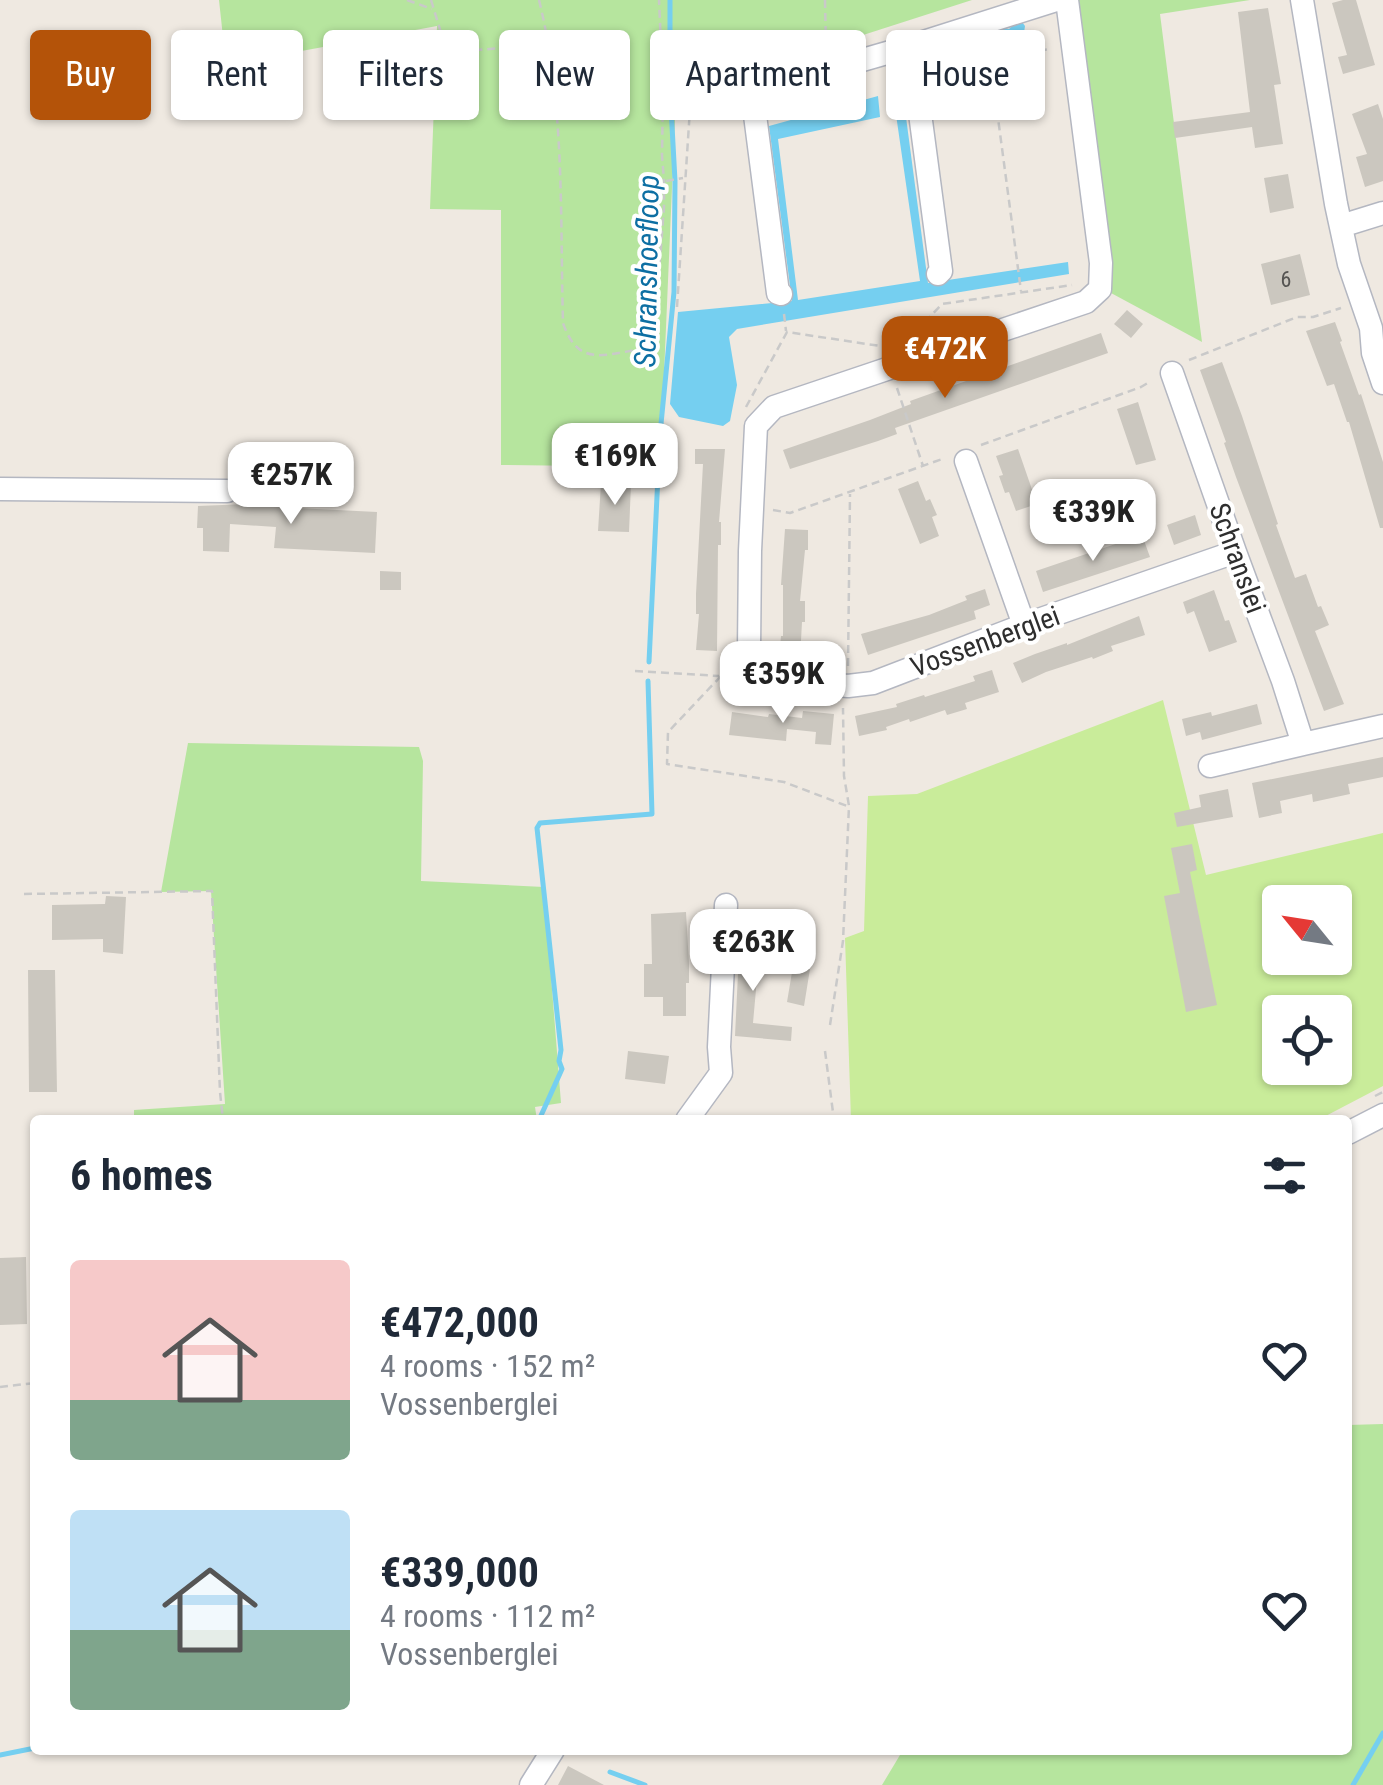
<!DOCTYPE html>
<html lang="en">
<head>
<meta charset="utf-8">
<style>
	:root { --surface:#fff; --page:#f6f6f7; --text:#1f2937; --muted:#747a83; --accent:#b45309 }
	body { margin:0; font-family:"Roboto Condensed",sans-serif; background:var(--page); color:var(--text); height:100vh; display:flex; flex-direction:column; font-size:38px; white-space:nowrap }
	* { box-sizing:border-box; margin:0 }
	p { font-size:32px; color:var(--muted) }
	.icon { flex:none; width:55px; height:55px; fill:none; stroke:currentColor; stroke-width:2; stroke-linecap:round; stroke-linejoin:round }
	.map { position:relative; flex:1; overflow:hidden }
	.sheet { position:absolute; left:30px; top:1115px; width:1322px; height:640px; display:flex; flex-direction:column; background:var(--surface); border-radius:10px; box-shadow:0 2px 8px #0004 }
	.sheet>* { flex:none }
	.top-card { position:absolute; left:30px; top:30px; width:1325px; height:90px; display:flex; gap:20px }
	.needle { width:65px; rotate:300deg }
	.controls { position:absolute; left:1262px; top:885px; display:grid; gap:20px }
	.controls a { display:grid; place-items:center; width:90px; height:90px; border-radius:10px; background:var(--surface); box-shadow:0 2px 8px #0004; font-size:50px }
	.price { position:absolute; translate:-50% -85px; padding:0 22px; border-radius:20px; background:#fff; color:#222; font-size:32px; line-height:65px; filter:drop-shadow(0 2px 5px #0008) }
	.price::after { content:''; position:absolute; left:50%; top:60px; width:30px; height:22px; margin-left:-15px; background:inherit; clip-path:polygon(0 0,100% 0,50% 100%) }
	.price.current { background:var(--accent); color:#fff }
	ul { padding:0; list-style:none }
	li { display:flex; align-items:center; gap:30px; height:250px; padding:0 40px }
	li span { display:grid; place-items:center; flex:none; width:280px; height:200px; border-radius:10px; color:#555 }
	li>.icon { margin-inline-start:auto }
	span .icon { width:120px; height:120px; fill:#fffc; stroke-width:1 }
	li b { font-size:42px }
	h2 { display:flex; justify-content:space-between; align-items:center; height:120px; padding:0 40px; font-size:42px }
	.tag { padding:0 35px; border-radius:10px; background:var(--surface); box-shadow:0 2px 8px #0004; font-size:35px; line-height:90px }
	.tag.current { background:var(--accent); color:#fff }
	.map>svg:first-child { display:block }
	.green { fill:#b6e59e }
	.pitch { fill:#c9ec9a; fill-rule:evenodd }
	.water { fill:#75cff0 }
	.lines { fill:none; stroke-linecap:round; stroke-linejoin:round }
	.stream { stroke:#75cff0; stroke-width:5 }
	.building { fill:#cbc7bf }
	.minor-casing { stroke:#b4b7c1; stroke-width:25 }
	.path { stroke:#c9c9c9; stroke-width:2.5; stroke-dasharray:8 5; stroke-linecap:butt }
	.minor { stroke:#fff; stroke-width:22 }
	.labels { text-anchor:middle; stroke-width:8; stroke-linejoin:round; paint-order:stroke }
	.number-label { font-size:22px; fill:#555452 }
	.street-label { font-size:28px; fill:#2e2e2e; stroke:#fff }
	.water-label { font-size:30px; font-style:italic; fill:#0d6fa3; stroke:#fff }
</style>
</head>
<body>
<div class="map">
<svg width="1383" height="1785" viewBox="0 0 1383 1785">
	<rect width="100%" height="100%" fill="#efe9e1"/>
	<path class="green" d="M219 0H972L676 95 660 467 501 465V210L430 209 437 26 226 65Z
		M1074 0H1250L1160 14 1202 342 1111 293 1113 269Z
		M188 743 419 747 423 761 421 881 544 887 561 1103 535 1107 537 1120H134V1110L225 1104 211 891 161 892Z
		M1383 1424V1785H882L903 1750H1348V1425Z"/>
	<path class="pitch" d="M1163 700 1206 875 1383 833V1086L1318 1120H851L845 938 864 931 868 796 917 794ZM1280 902H1335V958H1280ZM1280 1012H1335V1068H1280Z"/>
	<path class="water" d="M1022 22 1025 26 1022 46 929 61 928 51 1003 28 1009 29 1014 24Z
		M893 64 900 72 928 283 1068 262 1069 274 737 329 729 337 737 385 730 421 723 426 679 417 670 404 678 312 792 301 769 126 878 96 880 117 778 139 798 300 920 281 890 73Z"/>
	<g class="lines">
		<path class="stream" d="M649 662 660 434 674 292 675 181 670 89V0
			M539 1120 562 1069 559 1061 561 1050 537 828 540 823 652 814 648 681
			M0 1755 35 1748
			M610 1772 645 1785
			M1353 1785 1383 1733"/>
	</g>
	<path class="building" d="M1343 0H1356L1375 65 1343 74 1338 57 1347 55 1332 3Z
		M1268 8 1281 84 1274 85 1283 144 1255 148 1252 127 1175 138 1173 122 1250 112 1238 12Z
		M1378 104 1383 119V181L1365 187 1356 157 1367 154 1352 114Z
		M1288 174 1294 208 1270 213 1264 178Z
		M1300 254 1310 295 1271 305 1261 264Z
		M1127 310 1143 324 1131 338 1114 324Z
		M1335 322 1342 341 1340 342 1359 395 1361 394 1383 462V528H1380L1349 422H1347L1334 384 1327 386 1306 331Z
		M1101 333 1108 353 895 428 897 434 878 441 790 469 783 450 870 420 911 404 910 401Z
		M1222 362 1242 416 1278 524 1276 525 1295 578 1306 574 1318 607 1321 606 1329 625 1315 631 1344 704 1324 711 1236 477 1224 443 1226 442 1200 370Z
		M1138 402 1156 460 1136 465 1117 409Z
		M695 449H725L719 522H721V545H718L717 651 696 650 699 614H696V594L703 464H695Z
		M1018 449 1037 504 1016 511 1009 492 1005 493 999 476 1003 475 996 456Z
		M918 481 926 501 930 499 937 515 932 517 939 536 920 544 898 489Z
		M601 483 631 484 629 532 598 531Z
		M247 499 277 501V507L377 512 375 553 274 548 276 527 230 524 229 552 203 551V528H197L198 506 247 504Z
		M1195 515 1201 535 1174 545 1167 525Z
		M785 529 808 530V550H805L800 601H805V622H802L800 659 779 657 781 636H783V585H781Z
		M1142 535 1150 557 1043 592 1036 571Z
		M380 571 401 572V590H380Z
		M985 589 990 605 974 611 976 619 868 655 861 634 929 615 967 600 965 596Z
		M1214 590 1225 621 1229 620 1237 642 1209 652 1194 611 1187 614 1183 602Z
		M1139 616 1145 635 1111 646 1113 651 1093 659 1092 657 1046 672 1022 683 1013 663 1035 654 1067 643V645Z
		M992 670 999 692 965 703 967 709 947 715 945 710 910 722 909 719 886 727 887 730 859 736 855 716 897 707 896 704 924 695 925 697 975 681 973 676Z
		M1257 704 1262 724 1202 740 1200 732 1186 736 1182 719 1211 712 1212 716Z
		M803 711 834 714 831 745 815 744 816 732 787 729 786 741 729 735 732 712 768 717 769 714 802 718Z
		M1383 757V777L1348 784 1350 794 1313 802 1312 794 1280 801 1282 813 1259 818 1252 783Z
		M1228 789 1233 817 1177 827 1174 813 1201 807 1199 795Z
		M1192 844 1197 870 1190 872 1217 1005 1186 1012 1164 896 1180 893 1171 848Z
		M106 896 126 897 123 954 103 952V939L52 940V905L105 904Z
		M686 912 689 964V983H686V1016H663V997H644V964H652L651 914Z
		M740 932 761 934 753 1023 792 1027 791 1041 735 1036Z
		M793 966 810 969 804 1006 787 1002Z
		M28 970H55L57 1092H29Z
		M628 1051 669 1056 665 1084 625 1079Z
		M26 1257 27 1324 0 1325V1258Z
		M568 1766 604 1785H558Z"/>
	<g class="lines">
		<g class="minor-casing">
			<path id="minor" d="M1067 0 1101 263 1100 289 1086 302 774 407 756 426 750 551 749 649 745 677 848 686 873 683 1024 625 1235 552
				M1302 0 1336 204 1349 264 1371 328 1373 353 1383 383
				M911 46 941 271 938 274
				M1341 226 1383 213
				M781 294 778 293 752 92 911 46 1056 0
				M1172 373 1235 552 1283 681 1303 744 1383 726
				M966 461 1024 625
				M0 489 227 491
				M1210 766 1303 744
				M687 1120 721 1073 719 1047 726 905
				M1348 1133 1383 1115
				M531 1785 553 1750"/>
		</g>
		<path class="path" d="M407 0 432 9
			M431 0 442 36 454 52 548 44
			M539 0C565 105 560 216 563 323 578 367 603 355 641 349L651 332 658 285 664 207V181L662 155 663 90 659 0
			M825 0 826 48
			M990 58 1021 291
			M936 65 1051 49
			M666 181 683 178
			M677 307 690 109 732 97
			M784 314 786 331
			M907 341 942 304 1072 285
			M1189 360 1297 317H1313L1341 308
			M897 388 923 466
			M746 407 787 332 887 347
			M981 445 1141 387 1151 381
			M773 510 790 513 945 458
			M848 666 850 494
			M635 671 719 676
			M721 676 668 732 667 764 784 782 847 806
			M24 894 212 891 220 1092 223 1120
			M830 1025 843 941 849 806 844 776 843 708
			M825 1051 834 1120
			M1375 1096 1383 1092
			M0 1387 35 1383"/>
		<use href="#minor" class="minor"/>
	</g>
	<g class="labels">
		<g class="number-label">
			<text x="1286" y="287">6</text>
		</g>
		<g class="street-label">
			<text transform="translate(1238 558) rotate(70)" y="10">Schranslei</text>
			<text transform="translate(985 641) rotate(-20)" y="10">Vossenberglei</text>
		</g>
		<g class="water-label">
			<text transform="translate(647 271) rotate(-89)" y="10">Schranshoefloop</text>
		</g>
	</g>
</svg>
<div class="controls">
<a><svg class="needle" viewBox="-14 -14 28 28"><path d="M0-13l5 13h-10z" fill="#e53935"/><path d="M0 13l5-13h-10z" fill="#747a83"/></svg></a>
<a><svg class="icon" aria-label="locate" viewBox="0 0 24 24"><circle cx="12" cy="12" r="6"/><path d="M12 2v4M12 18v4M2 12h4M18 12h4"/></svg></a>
</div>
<b class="price current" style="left:945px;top:401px">€472K</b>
<b class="price" style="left:615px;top:508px">€169K</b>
<b class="price" style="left:291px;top:527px">€257K</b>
<b class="price" style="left:1093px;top:564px">€339K</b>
<b class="price" style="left:783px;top:726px">€359K</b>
<b class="price" style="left:753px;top:994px">€263K</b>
<div class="top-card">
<a class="tag current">Buy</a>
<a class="tag">Rent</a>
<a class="tag">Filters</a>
<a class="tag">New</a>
<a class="tag">Apartment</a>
<a class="tag">House</a>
</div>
<section class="sheet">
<h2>6 homes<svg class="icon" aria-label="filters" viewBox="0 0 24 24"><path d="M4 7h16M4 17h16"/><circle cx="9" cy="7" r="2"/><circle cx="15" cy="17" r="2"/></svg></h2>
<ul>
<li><span style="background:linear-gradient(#f6c9c9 70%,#7fa58c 0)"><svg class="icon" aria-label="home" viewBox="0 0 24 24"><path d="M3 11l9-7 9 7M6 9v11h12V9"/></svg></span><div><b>€472,000</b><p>4 rooms · 152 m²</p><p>Vossenberglei</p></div><svg class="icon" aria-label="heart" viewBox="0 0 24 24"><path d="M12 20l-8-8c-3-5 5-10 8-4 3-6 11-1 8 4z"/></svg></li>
<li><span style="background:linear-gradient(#bfe0f5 60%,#7fa58c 0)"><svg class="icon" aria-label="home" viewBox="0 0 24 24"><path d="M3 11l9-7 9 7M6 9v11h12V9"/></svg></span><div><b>€339,000</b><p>4 rooms · 112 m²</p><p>Vossenberglei</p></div><svg class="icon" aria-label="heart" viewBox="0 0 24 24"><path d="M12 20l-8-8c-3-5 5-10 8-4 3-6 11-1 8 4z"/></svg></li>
</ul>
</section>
</div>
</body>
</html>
